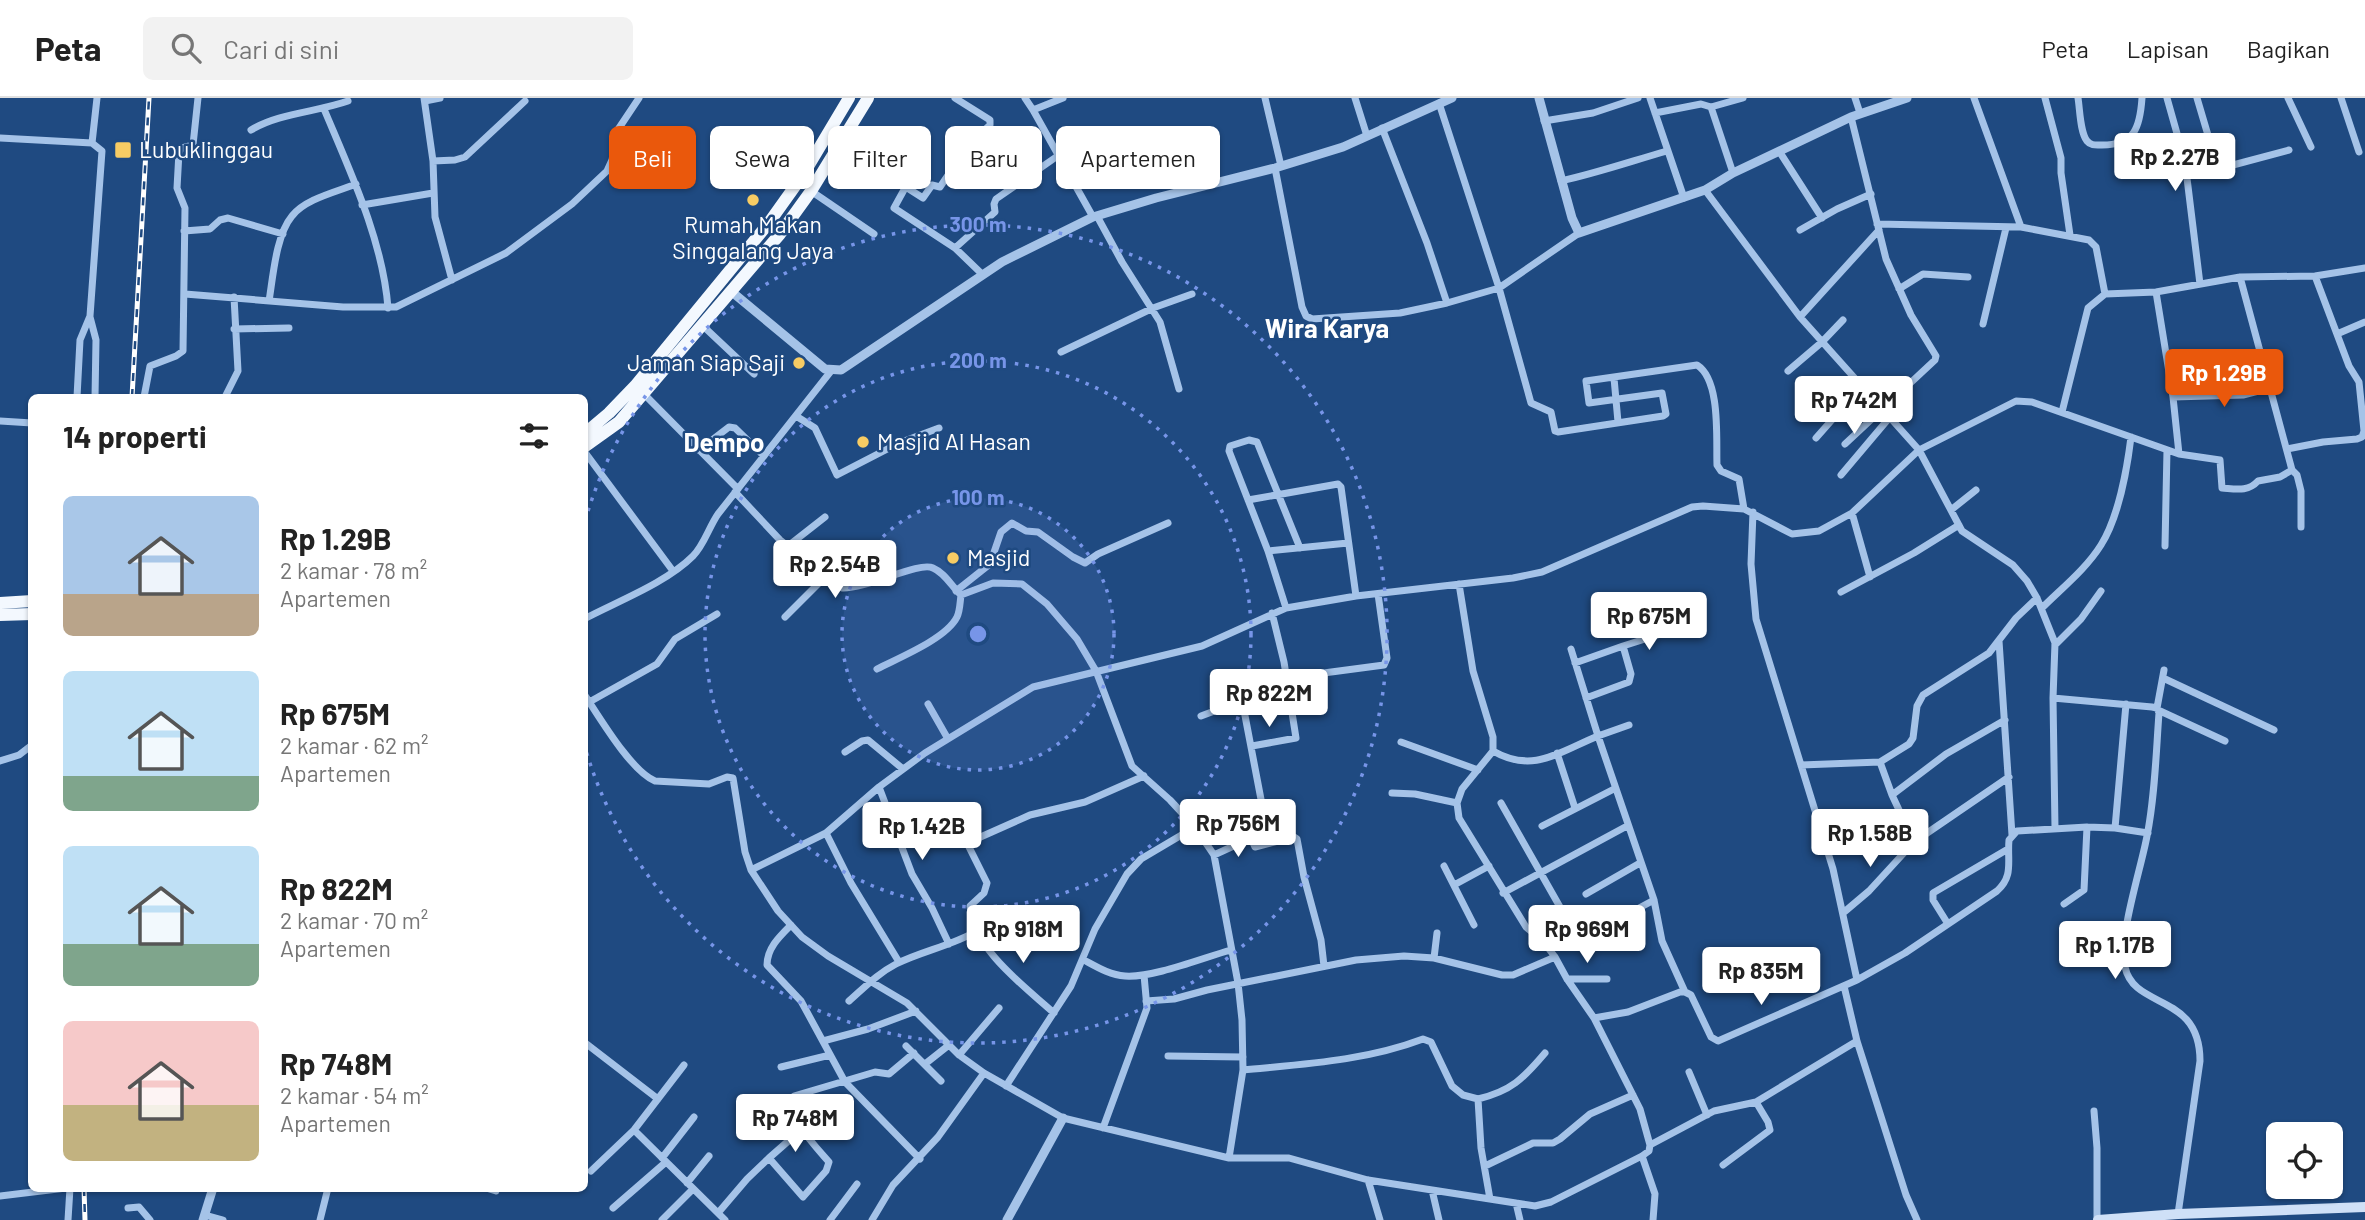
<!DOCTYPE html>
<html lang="id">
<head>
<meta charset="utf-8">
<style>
	:root { --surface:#fff; --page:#f2f2f2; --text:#222; --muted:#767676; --line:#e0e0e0; --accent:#ea580c }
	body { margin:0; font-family:Barlow,sans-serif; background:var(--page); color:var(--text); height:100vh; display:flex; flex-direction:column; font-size:26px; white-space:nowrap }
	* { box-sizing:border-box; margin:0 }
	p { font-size:23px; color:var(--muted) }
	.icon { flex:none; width:38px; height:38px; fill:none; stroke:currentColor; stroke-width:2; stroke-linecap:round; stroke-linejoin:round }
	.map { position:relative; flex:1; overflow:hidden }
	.side { position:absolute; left:28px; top:296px; width:560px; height:798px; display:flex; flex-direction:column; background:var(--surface); border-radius:10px; box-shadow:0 2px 5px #0004 }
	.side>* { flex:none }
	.banner { position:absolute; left:609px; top:28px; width:665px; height:63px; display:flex; gap:14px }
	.buttons { position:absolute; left:2266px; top:1024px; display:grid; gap:14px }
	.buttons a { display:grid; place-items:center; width:77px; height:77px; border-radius:10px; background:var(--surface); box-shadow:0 2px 5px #0004; font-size:35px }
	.price { position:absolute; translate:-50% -60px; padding:0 16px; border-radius:7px; background:#fff; color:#222; font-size:23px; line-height:46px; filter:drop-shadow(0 2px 4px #0008) }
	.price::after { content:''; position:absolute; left:50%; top:42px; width:21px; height:16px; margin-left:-10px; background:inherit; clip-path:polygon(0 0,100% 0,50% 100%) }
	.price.selected { background:var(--accent); color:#fff }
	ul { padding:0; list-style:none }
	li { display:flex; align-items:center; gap:21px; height:175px; padding:0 35px }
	li span { display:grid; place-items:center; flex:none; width:196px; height:140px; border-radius:10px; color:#555 }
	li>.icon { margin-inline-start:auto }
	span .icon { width:84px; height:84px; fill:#fffc; stroke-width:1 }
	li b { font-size:30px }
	h2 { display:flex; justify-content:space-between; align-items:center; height:84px; padding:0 35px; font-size:30px }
	.tag { padding:0 24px; border-radius:10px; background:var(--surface); box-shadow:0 2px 5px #0004; font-size:24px; line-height:63px }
	.tag.selected { background:var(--accent); color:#fff }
	header { display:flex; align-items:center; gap:42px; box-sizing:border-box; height:98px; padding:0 35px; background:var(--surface); border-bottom:2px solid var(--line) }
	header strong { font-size:33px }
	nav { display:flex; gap:38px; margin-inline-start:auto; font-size:24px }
	.search { width:490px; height:63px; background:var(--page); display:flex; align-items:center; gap:18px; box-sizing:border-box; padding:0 24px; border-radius:10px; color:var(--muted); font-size:26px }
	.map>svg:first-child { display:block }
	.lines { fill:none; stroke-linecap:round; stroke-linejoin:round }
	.minor { stroke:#a5c3e8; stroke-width:7 }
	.tertiary { stroke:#a5c3e8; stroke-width:9 }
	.secondary { stroke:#cfe0f7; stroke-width:10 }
	.trunk { stroke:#f3f8fe; stroke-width:12 }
	.rail-casing { stroke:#fff; stroke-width:5 }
	.rail { stroke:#1f4a81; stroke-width:2.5; stroke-dasharray:8; stroke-linecap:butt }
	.ring { fill:none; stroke:#7795e8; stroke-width:3.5; stroke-dasharray:3.5 7 }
	.poi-dot { fill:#f7cc64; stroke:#1f4a81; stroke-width:2.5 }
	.labels { text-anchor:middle; stroke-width:5; stroke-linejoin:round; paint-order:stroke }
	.poi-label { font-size:23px; fill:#fff; stroke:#1f4a81; text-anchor:start }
	.quarter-label { font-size:26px; font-weight:bold; fill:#fff; stroke:#1f4a81 }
	.centre { fill:#7795e8; stroke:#1f4a81; stroke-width:3.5 }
	.ring-label { font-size:21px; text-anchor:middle; font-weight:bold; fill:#7795e8; stroke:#1f4a81; stroke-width:5; stroke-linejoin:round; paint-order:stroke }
</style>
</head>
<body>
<header>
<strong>Peta</strong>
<div class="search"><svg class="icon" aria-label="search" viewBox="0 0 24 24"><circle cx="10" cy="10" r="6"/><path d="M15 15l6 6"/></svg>Cari di sini</div>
<nav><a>Peta</a><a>Lapisan</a><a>Bagikan</a></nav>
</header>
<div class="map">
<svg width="2365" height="1122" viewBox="0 0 2365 1122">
	<rect width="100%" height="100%" fill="#1f4a81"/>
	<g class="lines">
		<path class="minor" d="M424 0 433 63 435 119 452 182
			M1025 0 1033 12 1093 119
			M1265 0 1281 68
			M1355 0 1367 38
			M1650 0 1684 100
			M1855 0 1860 15
			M1974 0 2021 129 2089 142 2096 149 2105 196 2156 194 2240 179 2315 178 2365 170
			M2045 0 2061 60V75L2070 137
			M2078 0C2080 12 2080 34 2087 43 2091 48 2096 47 2102 47 2135 47 2140 29 2142 0
			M2167 0 2185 64 2200 186
			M2197 0 2218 71 2289 52
			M2288 0 2311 49
			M2341 0 2359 54
			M425 3 440 0
			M1439 5 1499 190 1531 305 1551 314 1555 333 1558 334 1663 318 1666 316 1662 295 1589 305 1586 283 1697 267C1721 282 1716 341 1717 367L1721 373 1739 381 1744 411
			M1711 9 1743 0
			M324 11C350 73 383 143 388 210
			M1033 12 1063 0
			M1655 15 1701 6 1711 9 1733 75
			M1544 23 1593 15 1638 0
			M1382 30 1427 145 1447 205
			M251 32C279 15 317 14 348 3
			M0 40 92 45 102 53 90 218 80 242 77 299
			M92 45 97 0
			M840 47 923 100 932 87 940 89 970 45 990 27V22L955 0
			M1779 53 1822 120
			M433 63 455 62 465 59 525 3
			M1275 70 1302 209 1306 218 1312 221 1400 215 1447 205 1499 190 1579 135
			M1561 83C1597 75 1632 63 1667 53
			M905 90 894 110 955 150 983 177
			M1705 92 1800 219 1919 352 1962 433 2013 467 2027 483 2037 500 2055 545 2053 600 2055 730
			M811 93 874 136
			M362 107 433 95
			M1097 118 1122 164 1160 224 1179 291
			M1877 126 2021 129
			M1800 132 1837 111 1871 96
			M184 133 210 131 220 122 228 120 283 136
			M955 150 995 114 994 106 996 101 1059 57
			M2240 179 2292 372 2297 377 2301 393V429
			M1899 191 1923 176 1968 179
			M2156 194 2173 299 2179 356
			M185 196 343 209H396L506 155 572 106 607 73 612 62 617 33 639 0
			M269 203C273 179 276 137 292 118 305 101 336 94 356 86
			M90 219 96 242 95 299
			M1800 219 1879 132
			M1983 226 2006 130
			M703 228 754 276
			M234 231 289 230
			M2337 236 2365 224
			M1061 254 1153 210 1192 196
			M1788 273 1822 244 1843 222
			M1614 280 1618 324
			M644 296 738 391
			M144 299 150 268 176 258 183 253 185 110 177 90 179 54 182 50 193 47 198 0
			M225 299 238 273 234 199
			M2173 299 2243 297 2270 290
			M2062 314 2088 210 2105 196
			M796 318 815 330 837 377 899 345 939 330
			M0 323 32 325
			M1816 340 1861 289
			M1845 346 1935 262 1936 258 1911 217 1886 161 1851 19
			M2287 351 2323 344 2357 341 2362 339 2364 333 2359 284 2349 268 2315 178
			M699 352 729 329 735 330 764 358
			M584 353 673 473
			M1841 377 1890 319
			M735 394 780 442 842 490C867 491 919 463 933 470 945 475 952 489 961 497
			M1248 402 1338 386 1341 389 1356 498
			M1951 412 1976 392
			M1753 414 1751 466 1756 521 1833 771 1857 882
			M1852 415 1870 479
			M788 448 825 419
			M2165 448 2167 352
			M1268 453 1348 445
			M1459 486 1473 573 1493 639V653L1462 691 1457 705 1459 720 1526 829 1543 843 1555 859 1567 881 1594 920 1640 1011 1650 1047
			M956 493 990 466 1001 434 1012 425 1026 433 1038 434 1073 459 1085 465 1098 456 1168 425
			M1841 494 1914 455 1959 427
			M961 497 993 485 1022 486 1047 506 1077 541 1096 573 1132 668 1170 702 1195 729 1214 757 1238 885 1242 922 1243 972 1229 1060
			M1286 510 1268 453 1229 353 1230 348 1249 342 1257 344 1300 450
			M2042 510C2062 490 2086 471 2101 447 2118 420 2127 372 2131 339
			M785 519 826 478
			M584 521C618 503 666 485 693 458 704 447 709 429 718 416L831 273
			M1999 543 2012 737
			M2055 547 2081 521 2101 493
			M1623 548 1667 534
			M1571 551 1598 638 1629 627
			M1575 565 1623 548 1631 576 1629 584 1586 600
			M877 571C898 560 946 541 957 519 960 513 960 504 961 497
			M2163 580 2274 632
			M584 596C600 620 631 673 655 683L709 686 727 679 733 680 745 754 751 772 778 813 802 839 828 858 907 905 959 957 984 975 1063 1020 1229 1060H1289L1368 1082 1535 1108 1551 1104 1642 1058 1649 1053 1650 1047 1714 1013 1756 1004 1857 943
			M2053 600 2152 609 2157 610 2159 615C2156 655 2155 698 2147 738 2141 771 2118 839 2125 869 2134 912 2200 894 2200 963L2178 1116
			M928 606 948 641
			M584 607 657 566 675 541 717 516
			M2157 610 2164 572
			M2158 612 2225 643
			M1201 618 1225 609 1228 605 1230 587 1238 581
			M1401 644 1478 672
			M1252 648 1296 640 1284 564 1272 515
			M1493 653C1533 676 1559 654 1598 638L1654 802 1662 843 1685 894 1691 897 1711 939 1718 943 1857 882 1905 855 1997 793C2014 778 2007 763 2009 742L2017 733 2087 729 2115 730 2126 606
			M845 654 862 643 868 642 903 671
			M1557 655 1575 710
			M0 663 19 657 32 647
			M1880 664 1892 697
			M1801 667 1880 664 1909 646 1913 640 1917 608 1923 597 1989 555 2016 520 2037 500
			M879 689 912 776 932 810 949 846
			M1392 695 1415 696 1457 705
			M1501 705 1560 809
			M1542 728 1614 691
			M2115 730 2148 735
			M826 735 851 785 899 864
			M1823 736 1901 719
			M1914 744 1892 697 1946 656 2005 622
			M1214 757 1251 740
			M1444 768 1474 827
			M751 772 826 735 879 689 925 655 1033 589 1202 548 1286 510 1356 498 1513 480 1542 474 1692 409 1703 408 1744 411 1792 436 1819 433 1852 415 1919 352 2016 303 2032 304 2179 356 2220 362 2222 390C2236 391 2248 394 2258 383L2280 379 2292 372
			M1454 787 1489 768
			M1503 795 1627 728
			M1586 796 1640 765
			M2064 806 2084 792 2087 729
			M1843 815 1869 793 1914 744 2009 679
			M1615 823 1654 802
			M1948 826 1933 802V795L2008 751
			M791 827C780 838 767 850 767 867L801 903 845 984 920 1061
			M1434 860 1437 835
			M1084 862C1097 869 1110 877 1125 878 1153 880 1202 860 1231 852
			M1324 868 1321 842 1304 779 1297 741 1294 739 1255 749 1245 727 1247 724 1263 720 1264 717 1238 581 1265 575 1286 580 1384 567 1387 560 1378 496
			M1567 881H1607
			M1844 888 1857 943 1906 1097 1917 1122
			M849 903C865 889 877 876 896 866 922 853 951 848 977 833
			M1146 903 1174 901 1207 892 1356 862 1404 858 1434 860 1502 877H1513L1555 859
			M1054 915C1023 887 974 852 970 808L984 795 987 785 967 745 1030 717 1085 704 1144 678
			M1594 920 1628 914 1680 894H1685
			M823 943 868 931 916 913
			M584 944 658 1001
			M906 948 941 983
			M959 957 999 910
			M1168 958 1243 959
			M925 966 949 947
			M781 969 830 957
			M1243 972C1304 966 1365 963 1423 941L1431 944 1452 988 1463 997 1478 1001 1481 1050 1490 1101
			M1689 974 1707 1017
			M1006 988 1071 888 1095 831 1127 776 1141 761 1195 729
			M1478 1001C1511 993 1523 981 1545 955
			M2094 1013 2097 1050V1122
			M1103 1030 1147 910 1144 877
			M634 1032 725 1122
			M1642 1058 1655 1096 1653 1122
			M662 1060 694 1019
			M769 1060 802 1031
			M1723 1067 1770 1032 1768 1024 1756 1004
			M1485 1068 1533 1045H1553L1560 1041 1590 1016 1633 997
			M591 1073 634 1032 684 967
			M1368 1082 1380 1122
			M687 1085 709 1058
			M486 1090 496 1093
			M1432 1092 1439 1122
			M0 1098 66 1090
			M1516 1105 1520 1122
			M128 1110 139 1109 150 1122
			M613 1110 666 1064
			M718 1115 747 1081 769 1060 803 1099 826 1073 829 1064C817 1050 784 1017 794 998L875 974 889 976 914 955
			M205 1117 223 1122
			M68 1122 70 1090
			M320 1122 328 1090
			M662 1122 693 1091
			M830 1122 857 1086
			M872 1122 893 1087 938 1039 984 975"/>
		<path class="tertiary" d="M1539 0 1572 120 1579 135 1705 92 1733 75 1851 19 1907 0
			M732 194 825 271 841 272 1002 164 1093 119 1156 100 1275 70 1343 49 1452 0
			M203 1122 213 1090
			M1007 1122 1063 1020"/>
		<path class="secondary" d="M2098 1122 2178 1116 2365 1109"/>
		<path class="trunk" d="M584 336 609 315 635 288 768 126 803 77 849 0
			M584 349 619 324 780 136 811 93 868 0
			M0 505 32 503
			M0 517 32 516"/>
		<g class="rail-casing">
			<path id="rail" d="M132 299 149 0
				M84 1090 85 1122"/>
		</g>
		<use href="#rail" class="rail"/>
	</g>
	<circle cx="978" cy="536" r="136" fill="#7795e8" fill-opacity=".12"/>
	<g class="ring">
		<circle cx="978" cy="536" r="136"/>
		<circle cx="978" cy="536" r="273"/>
		<path d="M585 423A409 409 0 1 1 585 649"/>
	</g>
	<g class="poi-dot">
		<rect x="114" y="43" width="18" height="18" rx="3.5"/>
		<circle cx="753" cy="102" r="7"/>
		<circle cx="799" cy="265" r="7"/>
		<circle cx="863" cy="344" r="7"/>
		<circle cx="953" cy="460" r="7"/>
	</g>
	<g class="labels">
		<g class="poi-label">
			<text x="139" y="60">Lubuklinggau</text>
			<text x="753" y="135" text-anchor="middle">Rumah Makan<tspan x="753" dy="26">Singgalang Jaya</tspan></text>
			<text x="785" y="273" text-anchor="end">Jaman Siap Saji</text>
			<text x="877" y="352">Masjid Al Hasan</text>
			<text x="967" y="468">Masjid</text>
		</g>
		<g class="quarter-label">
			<text x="1327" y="240">Wira Karya</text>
			<text x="724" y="354">Dempo</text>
		</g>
	</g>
	<circle cx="978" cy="536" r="10" class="centre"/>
	<g class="ring-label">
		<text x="978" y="134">300 m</text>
		<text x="978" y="270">200 m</text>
		<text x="978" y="407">100 m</text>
	</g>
</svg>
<div class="buttons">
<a><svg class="icon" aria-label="locate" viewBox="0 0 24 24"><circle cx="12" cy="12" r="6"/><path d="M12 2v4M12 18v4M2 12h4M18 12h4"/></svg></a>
</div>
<b class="price" style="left:2175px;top:95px">Rp 2.27B</b>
<b class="price selected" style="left:2224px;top:311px">Rp 1.29B</b>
<b class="price" style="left:1854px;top:338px">Rp 742M</b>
<b class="price" style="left:835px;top:502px">Rp 2.54B</b>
<b class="price" style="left:1649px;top:554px">Rp 675M</b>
<b class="price" style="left:1269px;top:631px">Rp 822M</b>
<b class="price" style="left:1238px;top:761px">Rp 756M</b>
<b class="price" style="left:922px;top:764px">Rp 1.42B</b>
<b class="price" style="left:1870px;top:771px">Rp 1.58B</b>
<b class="price" style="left:1023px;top:867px">Rp 918M</b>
<b class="price" style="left:1587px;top:867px">Rp 969M</b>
<b class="price" style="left:2115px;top:883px">Rp 1.17B</b>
<b class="price" style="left:1761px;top:909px">Rp 835M</b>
<b class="price" style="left:795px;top:1056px">Rp 748M</b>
<div class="banner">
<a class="tag selected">Beli</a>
<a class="tag">Sewa</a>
<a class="tag">Filter</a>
<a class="tag">Baru</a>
<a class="tag">Apartemen</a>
</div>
<section class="side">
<h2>14 properti<svg class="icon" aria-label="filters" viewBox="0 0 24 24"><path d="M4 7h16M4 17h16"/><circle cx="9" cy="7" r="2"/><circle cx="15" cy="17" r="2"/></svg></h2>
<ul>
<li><span style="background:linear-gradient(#a9c7e8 70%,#b9a48a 0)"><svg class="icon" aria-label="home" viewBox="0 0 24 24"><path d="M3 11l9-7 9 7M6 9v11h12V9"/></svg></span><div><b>Rp 1.29B</b><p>2 kamar · 78 m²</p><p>Apartemen</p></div></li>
<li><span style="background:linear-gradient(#bfe0f5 75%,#7fa58c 0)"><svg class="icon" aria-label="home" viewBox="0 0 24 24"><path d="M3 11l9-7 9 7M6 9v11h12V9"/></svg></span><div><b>Rp 675M</b><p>2 kamar · 62 m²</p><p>Apartemen</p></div></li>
<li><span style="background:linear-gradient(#bfe0f5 70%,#7fa58c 0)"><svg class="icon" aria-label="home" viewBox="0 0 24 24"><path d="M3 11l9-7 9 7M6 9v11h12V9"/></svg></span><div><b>Rp 822M</b><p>2 kamar · 70 m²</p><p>Apartemen</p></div></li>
<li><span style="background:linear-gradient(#f6c9c9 60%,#c2b280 0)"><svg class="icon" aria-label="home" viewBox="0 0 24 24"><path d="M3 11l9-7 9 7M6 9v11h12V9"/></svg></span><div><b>Rp 748M</b><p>2 kamar · 54 m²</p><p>Apartemen</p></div></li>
</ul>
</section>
</div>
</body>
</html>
